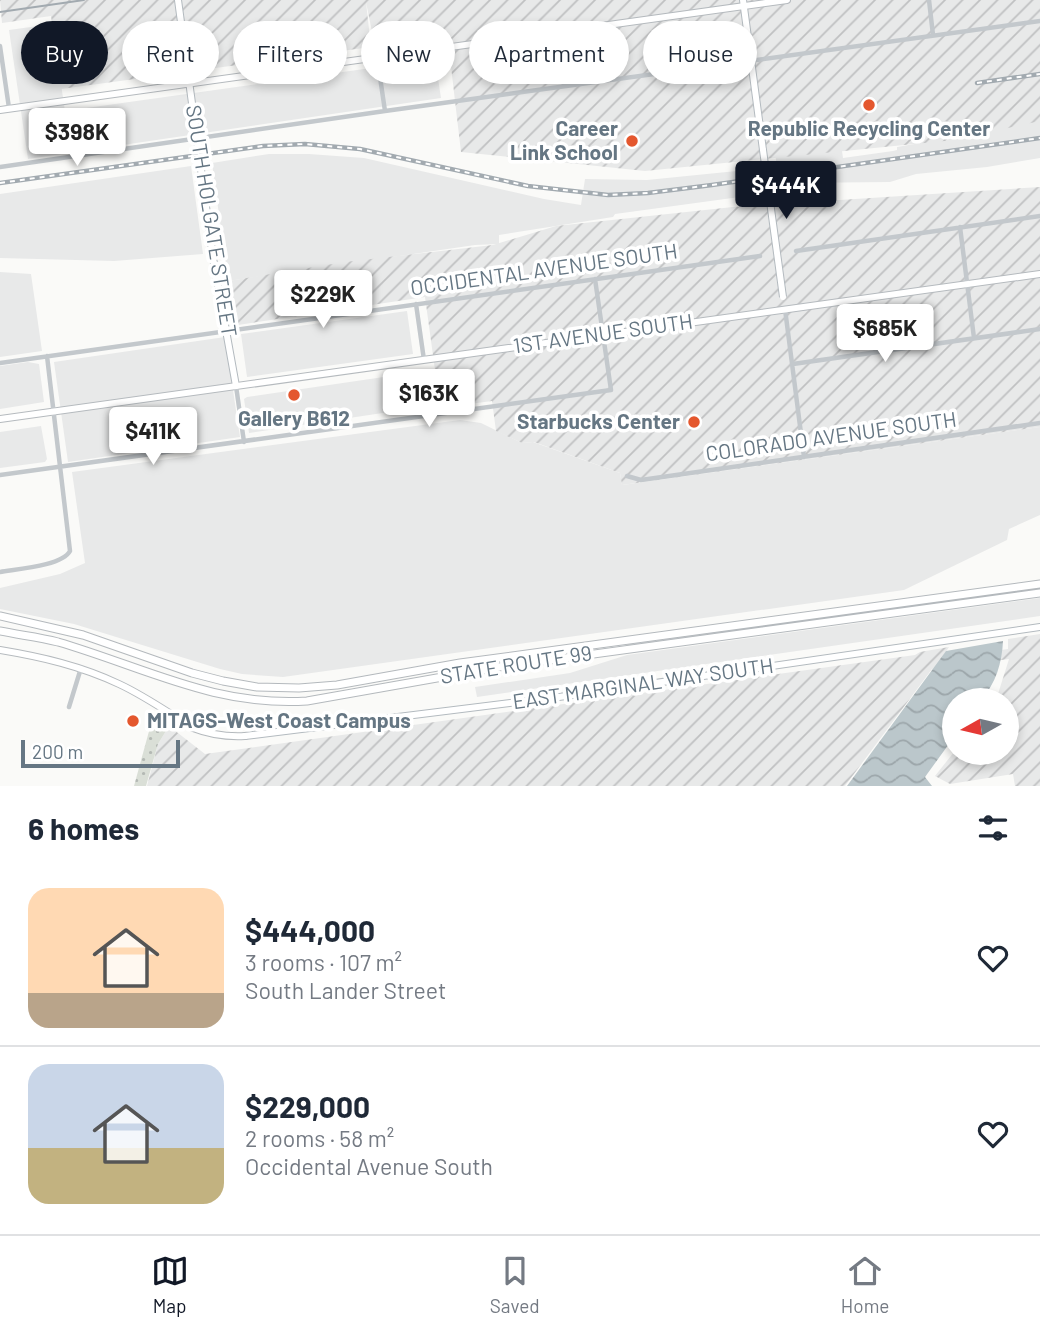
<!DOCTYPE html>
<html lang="en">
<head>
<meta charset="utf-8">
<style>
	:root { --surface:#fff; --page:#f2f2f3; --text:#1f2937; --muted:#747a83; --line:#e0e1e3; --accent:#111827 }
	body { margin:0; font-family:Barlow,sans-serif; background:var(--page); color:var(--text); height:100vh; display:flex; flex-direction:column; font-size:26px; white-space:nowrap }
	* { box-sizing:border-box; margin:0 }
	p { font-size:23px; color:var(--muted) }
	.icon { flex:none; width:38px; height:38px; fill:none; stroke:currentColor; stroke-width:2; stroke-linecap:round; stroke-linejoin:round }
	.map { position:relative; height:786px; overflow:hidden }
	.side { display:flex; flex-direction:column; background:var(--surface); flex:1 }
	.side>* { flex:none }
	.hud { position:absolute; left:21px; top:21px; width:999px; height:63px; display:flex; gap:14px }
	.needle { width:46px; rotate:262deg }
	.fabs { position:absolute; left:942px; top:688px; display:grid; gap:14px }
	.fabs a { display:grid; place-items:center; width:77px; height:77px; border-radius:50%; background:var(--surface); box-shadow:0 4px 10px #0003; font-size:35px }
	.scale { position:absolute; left:21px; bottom:18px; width:159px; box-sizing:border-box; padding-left:7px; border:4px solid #657683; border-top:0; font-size:19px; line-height:24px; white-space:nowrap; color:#657683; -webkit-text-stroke:5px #fff; paint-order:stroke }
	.price { position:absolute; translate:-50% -60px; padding:0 16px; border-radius:7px; background:#fff; color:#222; font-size:23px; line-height:46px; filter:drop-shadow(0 2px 4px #0008) }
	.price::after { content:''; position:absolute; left:50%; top:42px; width:21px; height:16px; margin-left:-10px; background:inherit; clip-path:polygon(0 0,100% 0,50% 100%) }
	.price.on { background:var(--accent); color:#fff }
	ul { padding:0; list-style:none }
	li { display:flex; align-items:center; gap:21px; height:175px; padding:0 28px }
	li+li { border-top:2px solid var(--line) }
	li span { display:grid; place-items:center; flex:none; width:196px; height:140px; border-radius:21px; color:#555 }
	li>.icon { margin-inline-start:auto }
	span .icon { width:84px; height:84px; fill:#fffc; stroke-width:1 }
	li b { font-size:30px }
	h2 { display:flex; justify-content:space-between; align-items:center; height:84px; padding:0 28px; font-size:30px }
	.tag { padding:0 24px; border-radius:32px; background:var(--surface); box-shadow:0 4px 10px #0003; font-size:24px; line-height:63px }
	.tag.on { background:var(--accent); color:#fff }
	.tabs { display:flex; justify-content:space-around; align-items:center; height:98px; border-top:2px solid var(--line); background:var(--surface); font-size:19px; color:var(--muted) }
	.tabs a { display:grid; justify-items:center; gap:4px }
	.tabs .on { color:var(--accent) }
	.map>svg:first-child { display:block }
	.built { fill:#e8e9e9 }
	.industrial { fill:url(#industrial-furrows) }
	.park { fill:url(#park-dots) }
	.water { fill:url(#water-waves) }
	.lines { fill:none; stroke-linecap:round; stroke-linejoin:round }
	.secondary-casing { stroke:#b3babf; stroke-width:8 }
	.primary-casing { stroke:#b5babe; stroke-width:8 }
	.motorway-casing { stroke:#b4b9bd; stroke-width:9 }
	.minor { stroke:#c3c8cc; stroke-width:4.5 }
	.secondary { stroke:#fff; stroke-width:6 }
	.primary { stroke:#fff; stroke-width:6 }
	.motorway { stroke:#fff; stroke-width:7 }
	.tram { stroke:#a2aab0; stroke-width:2 }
	.rail-casing { stroke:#a2aab0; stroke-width:4.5 }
	.rail { stroke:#fff; stroke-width:2; stroke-dasharray:5; stroke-linecap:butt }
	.secondary-bridge-casing { stroke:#b3babf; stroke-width:8; stroke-linecap:butt }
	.secondary-bridge { stroke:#fff; stroke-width:6 }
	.poi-dot { fill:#e4572e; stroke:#fff; stroke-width:2.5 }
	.labels { text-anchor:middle; stroke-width:7; stroke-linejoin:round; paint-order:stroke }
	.poi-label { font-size:21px; font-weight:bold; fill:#657683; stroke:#fff; text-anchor:end }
	.street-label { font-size:21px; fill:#657683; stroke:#fff }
</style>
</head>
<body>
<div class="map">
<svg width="1040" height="786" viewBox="0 0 1040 786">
	<defs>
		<pattern id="industrial-furrows" width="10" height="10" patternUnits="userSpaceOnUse" patternTransform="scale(1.75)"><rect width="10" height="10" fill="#e8e9e9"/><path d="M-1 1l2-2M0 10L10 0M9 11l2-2" fill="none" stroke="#c0c1c2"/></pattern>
		<pattern id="park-dots" width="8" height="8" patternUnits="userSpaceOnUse" patternTransform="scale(1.75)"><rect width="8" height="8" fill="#dadfd7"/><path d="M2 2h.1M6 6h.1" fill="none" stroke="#b4b9b4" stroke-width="1.8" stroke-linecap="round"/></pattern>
		<pattern id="water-waves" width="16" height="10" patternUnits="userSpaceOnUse" patternTransform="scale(1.75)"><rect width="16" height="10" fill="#bbc7cb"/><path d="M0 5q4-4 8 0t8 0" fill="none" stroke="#9ca6aa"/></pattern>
	</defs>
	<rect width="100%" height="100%" fill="#fafaf8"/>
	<path class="built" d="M52 24 65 111 435 59 441 98 28 159 9 30Z
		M765 82 835 102 843 158 893 151 897 150V147L973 134 1040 114V158L987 167 916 174 890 182 791 183 747 190V196L615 214 613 217 499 235V244L475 245 228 281 212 163 269 154H309L364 158 544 199 581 205 585 179 647 180 777 167Z
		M191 166 203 254 114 261 0 258V194Z
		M0 272 31 274 42 351 0 357Z
		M407 311 413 354 247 377 241 334Z
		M225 337 240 437 68 462 54 362Z
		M28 362 39 364 44 402 0 409V366Z
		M411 373 416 408 249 433 244 399 247 397Z
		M460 420 481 423 522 443 533 442 620 473 622 485 1040 427V515L1009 529 1007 540 904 590 283 677 242 674 220 669 74 624 0 609V588L60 574 85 563 72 472Z
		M41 426 47 459 45 462 0 468V432Z
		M1040 598V616L477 697 475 687 570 673 627 655Z"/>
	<path class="industrial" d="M0 0H1040V121L954 140 645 171 461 152 448 41 375 47 366 2 371 47 61 89 51 16 2 23Z
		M1040 187V427L622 485 620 473 534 442 522 443 496 431 492 401 417 411 411 373 435 370 425 297 238 325 234 320 228 281 345 262 493 245 556 226 733 207Z
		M1040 634V786H1015L1013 774 950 784 935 776 954 752H1006V700H993L998 694 1009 659 932 669 845 786H147L158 744 169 726 205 754 915 655 920 652 949 647 941 659 1008 649V639Z"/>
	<path class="park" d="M154 713 169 726 158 744 146 786H134Z"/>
	<path class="water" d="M1003 641C1002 663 996 683 981 700H954V737L925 777 932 786H847L946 651Z"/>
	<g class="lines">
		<g class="secondary-casing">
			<path id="secondary" d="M178 0 213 258 236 386
				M743 0 763 150
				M245 736 559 697 1040 627"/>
		</g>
		<g class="primary-casing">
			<path id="primary" d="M0 110 787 0
				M0 419 1040 274
				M0 650C42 657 81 666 119 684 145 696 169 713 193 728 211 735 226 737 245 736"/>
		</g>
		<g class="motorway-casing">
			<path id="motorway" d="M0 616 83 635 192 673 223 681 257 687 299 688 337 685 460 663 1040 584
				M0 631C19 635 39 637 58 642 144 667 215 707 307 701L499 667 1040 593"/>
		</g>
		<path class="minor" d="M929 0 933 35
			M562 32 569 85
			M0 46 9 108
			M377 57 385 111
			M0 167 385 111 1040 21
			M960 227 974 338
			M796 251 1040 216
			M416 304 424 360
			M785 309 804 457
			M0 363 760 256
			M793 364 1040 329
			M236 386 244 442
			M0 475 611 390 595 279
			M627 476 641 480 1040 423
			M0 572C17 569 62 566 70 551L47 356
			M69 707 81 668"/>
		<use href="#secondary" class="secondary"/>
		<use href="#primary" class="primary"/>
		<use href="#motorway" class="motorway"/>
		<path class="tram" d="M0 12 84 0"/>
		<g class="rail-casing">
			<path id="rail" d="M977 83 1040 74
				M0 183 263 146 305 144 360 149 528 186 608 195 648 193 712 185 1040 138"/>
		</g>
		<use href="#rail" class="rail"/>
		<g class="secondary-bridge-casing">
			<path id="secondary-bridge" d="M763 150 783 297"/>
		</g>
		<use href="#secondary-bridge" class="secondary-bridge"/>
	</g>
	<g class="poi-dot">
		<circle cx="869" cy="105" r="7"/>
		<circle cx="632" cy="141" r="7"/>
		<circle cx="294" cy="395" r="7"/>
		<circle cx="694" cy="422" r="7"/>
		<circle cx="133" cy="721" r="7"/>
	</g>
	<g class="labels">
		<g class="poi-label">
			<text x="618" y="136">Career<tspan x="618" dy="24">Link School</tspan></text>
			<text x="869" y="136" text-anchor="middle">Republic Recycling Center</text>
			<text x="294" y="426" text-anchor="middle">Gallery B612</text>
			<text x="680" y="429">Starbucks Center</text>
			<text x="147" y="728" text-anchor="start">MITAGS-West Coast Campus</text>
		</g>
		<g class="street-label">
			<text transform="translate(211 221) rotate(81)" y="7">SOUTH HOLGATE STREET</text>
			<text transform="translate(544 270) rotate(-8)" y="7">OCCIDENTAL AVENUE SOUTH</text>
			<text transform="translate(603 334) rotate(-8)" y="7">1ST AVENUE SOUTH</text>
			<text transform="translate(831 437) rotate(-8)" y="7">COLORADO AVENUE SOUTH</text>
			<text transform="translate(516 665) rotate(-9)" y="7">STATE ROUTE 99</text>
			<text transform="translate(643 684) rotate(-8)" y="7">EAST MARGINAL WAY SOUTH</text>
		</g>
	</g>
</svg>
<div class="fabs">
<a><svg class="needle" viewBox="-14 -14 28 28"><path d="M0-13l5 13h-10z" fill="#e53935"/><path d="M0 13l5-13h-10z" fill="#747a83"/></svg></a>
</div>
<div class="scale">200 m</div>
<b class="price" style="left:77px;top:168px">$398K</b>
<b class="price on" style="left:786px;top:221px">$444K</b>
<b class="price" style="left:323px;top:330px">$229K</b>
<b class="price" style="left:885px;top:364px">$685K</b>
<b class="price" style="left:429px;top:429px">$163K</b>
<b class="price" style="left:153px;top:467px">$411K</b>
<div class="hud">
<a class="tag on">Buy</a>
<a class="tag">Rent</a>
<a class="tag">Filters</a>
<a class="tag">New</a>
<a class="tag">Apartment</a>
<a class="tag">House</a>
</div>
</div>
<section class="side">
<h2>6 homes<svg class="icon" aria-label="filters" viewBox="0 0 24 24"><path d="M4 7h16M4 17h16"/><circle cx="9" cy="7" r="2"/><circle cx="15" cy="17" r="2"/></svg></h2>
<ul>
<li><span style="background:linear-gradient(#ffd9b3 75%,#b9a48a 0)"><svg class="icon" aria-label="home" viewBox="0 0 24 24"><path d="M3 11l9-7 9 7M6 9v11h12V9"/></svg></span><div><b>$444,000</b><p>3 rooms · 107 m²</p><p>South Lander Street</p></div><svg class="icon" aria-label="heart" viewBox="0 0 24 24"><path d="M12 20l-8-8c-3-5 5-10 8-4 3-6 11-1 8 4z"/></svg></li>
<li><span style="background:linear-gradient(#c9d6e8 60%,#c2b280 0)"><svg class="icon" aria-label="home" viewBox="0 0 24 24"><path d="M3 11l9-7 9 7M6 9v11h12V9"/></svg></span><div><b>$229,000</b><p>2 rooms · 58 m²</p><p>Occidental Avenue South</p></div><svg class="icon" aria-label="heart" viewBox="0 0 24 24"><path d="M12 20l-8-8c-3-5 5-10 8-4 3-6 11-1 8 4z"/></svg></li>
</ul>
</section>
<nav class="tabs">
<a class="on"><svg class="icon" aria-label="map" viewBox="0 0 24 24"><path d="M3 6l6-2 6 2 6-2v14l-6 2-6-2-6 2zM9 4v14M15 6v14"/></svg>Map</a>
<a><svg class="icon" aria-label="saved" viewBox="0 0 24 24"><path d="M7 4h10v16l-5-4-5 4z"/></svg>Saved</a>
<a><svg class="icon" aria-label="home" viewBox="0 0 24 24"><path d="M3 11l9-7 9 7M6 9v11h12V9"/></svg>Home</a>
</nav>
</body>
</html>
